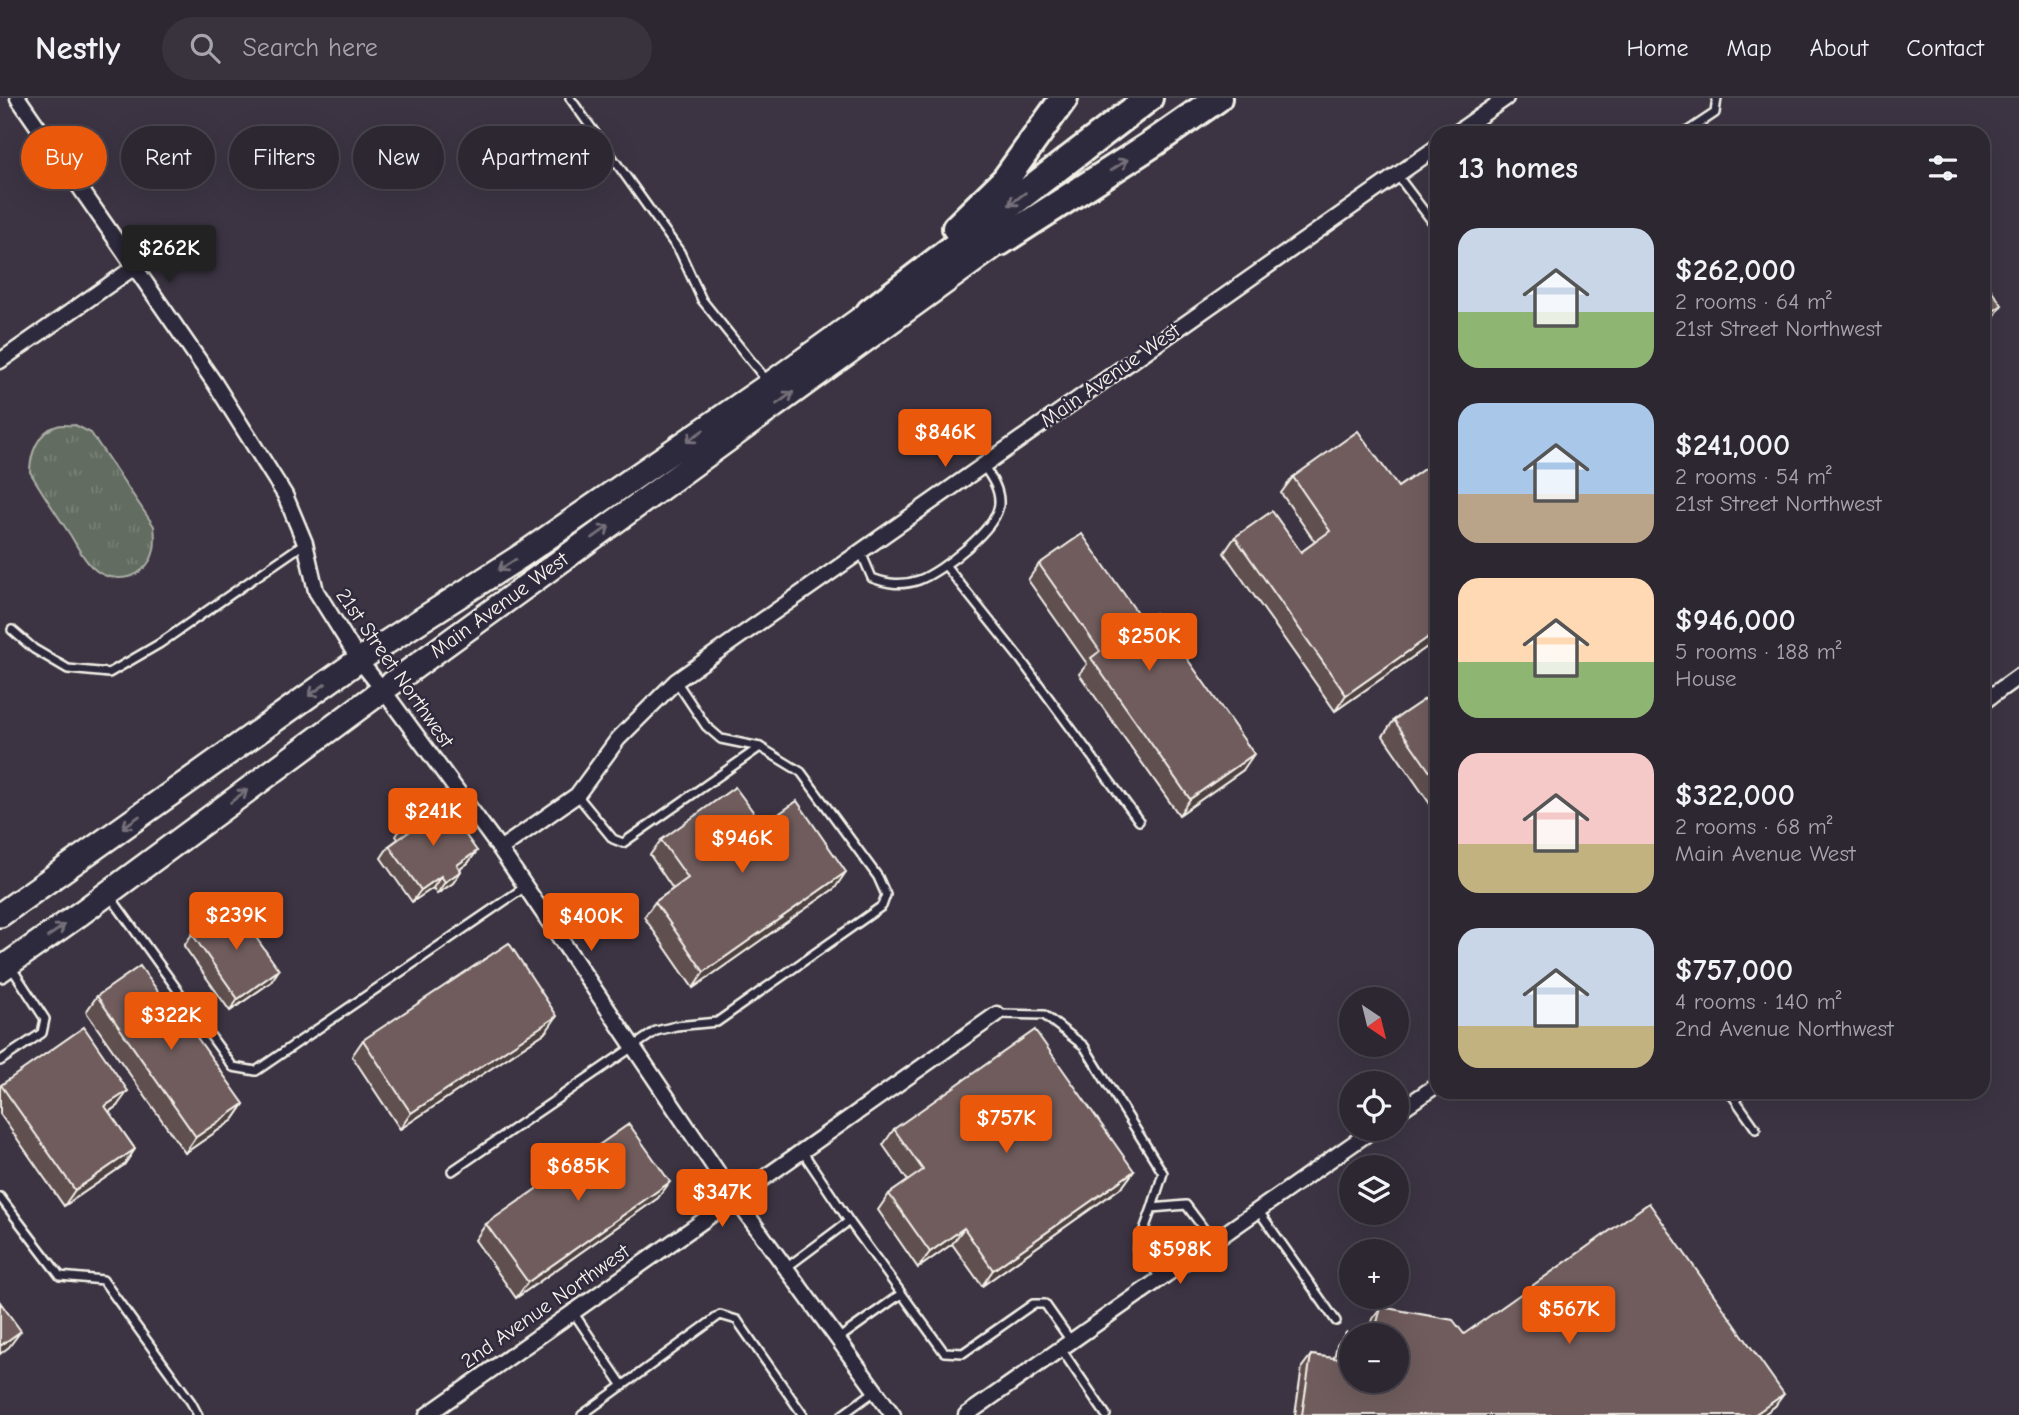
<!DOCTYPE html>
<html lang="en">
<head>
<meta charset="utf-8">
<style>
	:root { --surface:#2d2732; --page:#39333e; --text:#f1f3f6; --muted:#a7a5ac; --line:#48444d; --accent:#ea580c }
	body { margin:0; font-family:"Comic Neue",sans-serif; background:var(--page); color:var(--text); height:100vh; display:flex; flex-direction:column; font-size:26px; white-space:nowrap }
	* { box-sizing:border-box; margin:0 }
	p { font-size:23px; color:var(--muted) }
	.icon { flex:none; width:38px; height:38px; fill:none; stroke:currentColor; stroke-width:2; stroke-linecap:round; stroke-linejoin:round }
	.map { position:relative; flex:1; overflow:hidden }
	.drawer { position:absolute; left:1430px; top:28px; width:560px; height:973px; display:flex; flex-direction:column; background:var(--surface); border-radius:21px; box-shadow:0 7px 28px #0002,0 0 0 2px var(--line) }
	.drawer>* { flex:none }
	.hud { position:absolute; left:21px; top:28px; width:665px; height:63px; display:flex; gap:14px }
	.needle { width:46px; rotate:145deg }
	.controls { position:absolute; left:1339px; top:889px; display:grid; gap:14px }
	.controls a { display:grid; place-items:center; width:70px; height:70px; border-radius:50%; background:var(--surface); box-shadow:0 7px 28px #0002,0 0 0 2px var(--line); font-size:35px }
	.price { position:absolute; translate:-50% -60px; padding:0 16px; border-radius:7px; background:var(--accent); color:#fff; font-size:23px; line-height:46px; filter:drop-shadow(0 2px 4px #0008) }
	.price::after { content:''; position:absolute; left:50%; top:42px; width:21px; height:16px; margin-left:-10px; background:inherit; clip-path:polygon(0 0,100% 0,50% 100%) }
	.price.on { background:#222; color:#fff }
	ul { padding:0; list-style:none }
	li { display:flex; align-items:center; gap:21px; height:175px; padding:0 28px }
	li span { display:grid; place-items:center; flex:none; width:196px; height:140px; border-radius:21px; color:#555 }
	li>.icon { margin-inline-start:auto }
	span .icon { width:84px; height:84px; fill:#fffc; stroke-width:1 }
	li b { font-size:30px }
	h2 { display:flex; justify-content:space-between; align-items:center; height:84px; padding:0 28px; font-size:30px }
	.tag { padding:0 24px; border-radius:32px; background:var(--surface); box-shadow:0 7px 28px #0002,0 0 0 2px var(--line); font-size:24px; line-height:63px }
	.tag.on { background:var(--accent); color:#fff }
	header { display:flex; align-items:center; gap:42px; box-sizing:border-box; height:98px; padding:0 35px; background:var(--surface); border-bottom:2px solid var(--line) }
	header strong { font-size:33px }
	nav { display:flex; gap:38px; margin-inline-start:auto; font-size:24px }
	.search { width:490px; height:63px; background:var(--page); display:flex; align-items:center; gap:18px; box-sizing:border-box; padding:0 24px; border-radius:38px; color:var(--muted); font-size:26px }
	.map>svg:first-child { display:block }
	.grass { fill:url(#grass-tufts); stroke:#abaea4; stroke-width:2 }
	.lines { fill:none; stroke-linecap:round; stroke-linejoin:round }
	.lane-casing { stroke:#f4f1e8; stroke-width:12 }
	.street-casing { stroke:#f4f1e8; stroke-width:19 }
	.primary-casing { stroke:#f4f1e8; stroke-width:28 }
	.highway-casing { stroke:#f4f1e8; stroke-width:32 }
	.lane { stroke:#2f2a3d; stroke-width:7 }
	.street { stroke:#2f2a3d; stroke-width:14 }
	.primary { stroke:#2f2a3d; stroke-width:23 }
	.highway { stroke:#2f2a3d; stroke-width:26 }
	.wall { fill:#604f50; stroke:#f4f1e8; stroke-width:2 }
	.shaded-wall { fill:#4e4041; stroke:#f4f1e8; stroke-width:2 }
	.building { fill:#705c5d; stroke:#f4f1e8; stroke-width:2 }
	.oneway { stroke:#747079 }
	.labels { text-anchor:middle; stroke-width:5; stroke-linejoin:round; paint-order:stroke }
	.street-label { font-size:21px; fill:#f4f1e8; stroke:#2f2a3d }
</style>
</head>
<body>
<header>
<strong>Nestly</strong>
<div class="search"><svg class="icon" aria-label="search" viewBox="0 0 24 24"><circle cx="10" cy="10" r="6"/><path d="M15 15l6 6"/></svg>Search here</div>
<nav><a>Home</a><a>Map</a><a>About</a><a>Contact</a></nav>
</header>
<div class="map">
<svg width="2019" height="1317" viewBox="0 0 2019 1317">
	<defs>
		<pattern id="grass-tufts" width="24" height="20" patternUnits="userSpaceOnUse" patternTransform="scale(1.75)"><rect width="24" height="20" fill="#626c61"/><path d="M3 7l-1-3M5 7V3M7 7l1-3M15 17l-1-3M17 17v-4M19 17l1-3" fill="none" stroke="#798178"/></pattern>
	</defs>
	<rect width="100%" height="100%" fill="#3c3443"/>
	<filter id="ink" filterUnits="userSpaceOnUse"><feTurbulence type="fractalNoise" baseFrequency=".0143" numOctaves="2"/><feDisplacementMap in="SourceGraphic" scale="14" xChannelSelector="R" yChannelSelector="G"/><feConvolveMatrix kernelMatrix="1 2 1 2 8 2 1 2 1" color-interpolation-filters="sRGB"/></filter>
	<g filter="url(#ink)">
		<path class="grass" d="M75 327 91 335 154 428C156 445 156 460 142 472 128 484 105 482 92 469 84 461 77 449 71 438 57 417 43 396 30 374 30 357 38 333 57 328 62 326 70 328 75 327Z"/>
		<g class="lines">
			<g class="lane-casing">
				<path id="lane" d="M570 0 680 154 702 202 767 283
					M1685 35 1715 15 1717 0
					M1397 77 1437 130
					M860 452 872 480C888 486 902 488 919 482 941 474 998 430 999 406 1000 391 991 379 983 367
					M945 467 1021 562 1139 723
					M12 532 34 551 68 571 109 575 159 546 305 445
					M577 697 613 741 623 745 760 649
					M110 798 233 969 256 973 525 789
					M997 916 1044 917 1084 948 1163 1075 1152 1110
					M0 963 42 935 45 921 11 869
					M1730 994 1756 1031
					M802 1053 849 1123 944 1254 963 1255 1033 1206H1045L1071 1243
					M452 1073 656 933 676 928 717 924 882 808 886 797 878 779 801 674 760 649 721 641 706 628 676 583
					M0 1099 60 1178 103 1182 191 1304 198 1317
					M1258 1112 1336 1223
					M786 1170 849 1123
					M1161 1180 1137 1151 1152 1110 1186 1107 1213 1143
					M573 1214 623 1288
					M838 1241 901 1196
					M1061 1251 1106 1317
					M582 1317 720 1217 737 1222 803 1317
					M842 1317 875 1293"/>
			</g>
			<g class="street-casing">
				<path id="street" d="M18 0 214 284 285 397 305 445 316 493 359 562 383 592 500 751 735 1100 893 1317
					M1456 35 1506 0
					M0 263 136 168
					M1983 604 2019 578
					M500 751 577 697 618 641 676 583 1437 49
					M1396 1015 1437 987
					M427 1317 997 916
					M966 1317 1374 1031"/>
			</g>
			<g class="primary-casing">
				<path id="primary" d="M0 817 359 562 521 458 770 286 870 214
					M0 872 81 815 383 592 1000 144"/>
			</g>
			<g class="highway-casing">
				<path id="highway" d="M956 130 1005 82 1064 0
					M1000 144 1152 46 1218 0
					M870 214 1149 0"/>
			</g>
			<use href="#lane" class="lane"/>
			<use href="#street" class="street"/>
			<use href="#primary" class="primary"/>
			<use href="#highway" class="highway"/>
		</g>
		<path class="wall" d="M1437 362V542L1335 613 1224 455 1235 439 1301 454 1315 444 1281 395 1293 379 1398 389Z
			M1039 466 1243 672 1179 717 1079 576 1087 566 1028 482Z
			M1437 593V716L1383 638 1394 622Z
			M426 722 477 753 468 765 460 771 461 773 453 785 437 796 433 790 412 804 381 760 389 748 398 741 396 738 404 726Z
			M763 727 835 790 693 890 644 819 655 804 673 791 650 757 661 742Z
			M192 836 271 884 230 913 184 848Z
			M97 898 180 924 244 1006 233 1022 185 1055 86 914Z
			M546 934 400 1031 352 958 363 942Z
			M1 987 117 1008 109 1014 135 1051 124 1067 64 1108 0 1016V989Z
			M894 1031 1134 1073 1123 1088 982 1188 952 1146 918 1170 878 1112 889 1096 908 1083 883 1047Z
			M658 1100 516 1200 475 1142 486 1126Z
			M1381 1209 1464 1236 1775 1308 1763 1317H1295L1302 1269 1311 1257 1334 1260 1337 1247 1346 1235 1351 1283 1396 1237H1368L1372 1221Z"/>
		<path class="shaded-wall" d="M2002 207 1991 223 1983 228V220Z
			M1437 533V542L1335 613 1346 597Z
			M1254 656 1243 672 1179 717 1190 701Z
			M477 753 468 765 449 779 457 767Z
			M461 773 453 785 437 796 445 784Z
			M846 774 835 790 693 890 704 874Z
			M441 778 433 790 412 804 421 792Z
			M279 872 271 884 230 913 238 901Z
			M557 918 546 934 400 1031 411 1015Z
			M128 993 117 1008 94 1024 105 1008Z
			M244 1006 233 1022 185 1055 196 1039Z
			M135 1051 124 1067 64 1108 75 1092Z
			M1134 1073 1123 1088 982 1188 993 1172Z
			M670 1084 658 1100 516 1200 528 1184Z
			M964 1130 952 1146 918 1170 930 1154Z
			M21 1233 9 1249 0 1256V1248Z
			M1784 1296 1775 1308 1763 1317H1754Z"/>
		<path class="building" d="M1983 180 2002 207 1983 220Z
			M1358 333 1398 389 1437 362V533L1346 597 1235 439 1272 413 1301 454 1330 433 1293 379Z
			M1082 436 1143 523 1155 515 1254 656 1190 701 1091 560 1100 553 1039 466Z
			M1437 593V684L1394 622Z
			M735 689 763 727 797 703 846 774 704 874 655 804 688 780 661 742Z
			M445 708 477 753 457 767 461 773 445 784 441 778 421 792 389 748 410 733 404 726 420 714 426 722Z
			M233 807 279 872 238 901 192 836Z
			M509 845 557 918 411 1015 363 942Z
			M140 868 180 924 184 921 244 1006 196 1039 97 898Z
			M84 929 128 993 105 1008 135 1051 75 1092 1 987Z
			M1035 932 1134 1073 993 1172 964 1130 930 1154 889 1096 923 1072 894 1031Z
			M629 1026 670 1084 528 1184 486 1126Z
			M1649 1105 1784 1296 1754 1317H1302L1311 1257 1340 1261 1346 1235 1367 1237H1351V1283H1396V1237H1374L1381 1209 1453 1222 1464 1236Z
			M0 1204 21 1233 0 1248Z"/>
		<defs><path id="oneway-shaft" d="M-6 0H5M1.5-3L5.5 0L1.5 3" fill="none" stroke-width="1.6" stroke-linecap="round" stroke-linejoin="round" transform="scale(1.75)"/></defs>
		<g class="oneway">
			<use href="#oneway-shaft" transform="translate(1119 67) rotate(-33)"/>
			<use href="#oneway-shaft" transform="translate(1017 101) rotate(143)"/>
			<use href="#oneway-shaft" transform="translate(785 300) rotate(-36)"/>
			<use href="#oneway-shaft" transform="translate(695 338) rotate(145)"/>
			<use href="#oneway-shaft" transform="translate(601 434) rotate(-36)"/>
			<use href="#oneway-shaft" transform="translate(507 467) rotate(147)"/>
			<use href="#oneway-shaft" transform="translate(317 592) rotate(145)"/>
			<use href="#oneway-shaft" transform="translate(239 698) rotate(-37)"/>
			<use href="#oneway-shaft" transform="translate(131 724) rotate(145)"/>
			<use href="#oneway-shaft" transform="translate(56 833) rotate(-35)"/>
		</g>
	</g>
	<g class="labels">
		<g class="street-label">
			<text transform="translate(1110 277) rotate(-35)" y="7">Main Avenue West</text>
			<text transform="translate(499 507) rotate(-36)" y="7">Main Avenue West</text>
			<text transform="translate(395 570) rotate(55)" y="7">21st Street Northwest</text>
			<text transform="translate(545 1208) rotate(-35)" y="7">2nd Avenue Northwest</text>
		</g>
	</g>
</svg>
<div class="controls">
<a><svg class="needle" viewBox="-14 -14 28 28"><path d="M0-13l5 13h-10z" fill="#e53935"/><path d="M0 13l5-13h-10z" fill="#a7a5ac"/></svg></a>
<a><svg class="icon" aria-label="locate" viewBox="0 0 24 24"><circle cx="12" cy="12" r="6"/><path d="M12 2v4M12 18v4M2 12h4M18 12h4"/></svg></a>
<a><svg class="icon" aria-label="layers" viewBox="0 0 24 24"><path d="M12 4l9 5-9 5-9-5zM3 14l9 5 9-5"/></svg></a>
<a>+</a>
<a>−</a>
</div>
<b class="price on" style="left:169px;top:187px">$262K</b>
<b class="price" style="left:945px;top:371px">$846K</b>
<b class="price" style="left:1149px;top:575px">$250K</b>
<b class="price" style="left:433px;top:750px">$241K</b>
<b class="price" style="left:742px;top:777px">$946K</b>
<b class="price" style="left:236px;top:854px">$239K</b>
<b class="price" style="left:591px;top:855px">$400K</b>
<b class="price" style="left:171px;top:954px">$322K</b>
<b class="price" style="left:1006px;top:1057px">$757K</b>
<b class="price" style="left:578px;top:1105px">$685K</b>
<b class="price" style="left:722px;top:1131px">$347K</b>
<b class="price" style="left:1180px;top:1188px">$598K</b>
<b class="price" style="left:1569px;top:1248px">$567K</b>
<div class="hud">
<a class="tag on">Buy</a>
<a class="tag">Rent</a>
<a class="tag">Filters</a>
<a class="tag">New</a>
<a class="tag">Apartment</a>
</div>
<section class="drawer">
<h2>13 homes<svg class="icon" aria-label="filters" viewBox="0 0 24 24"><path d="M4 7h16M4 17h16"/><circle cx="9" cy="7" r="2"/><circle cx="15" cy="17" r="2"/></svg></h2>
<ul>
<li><span style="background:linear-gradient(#c9d6e8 60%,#8fb573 0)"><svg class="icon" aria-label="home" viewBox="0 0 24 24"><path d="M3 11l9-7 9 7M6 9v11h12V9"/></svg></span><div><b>$262,000</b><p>2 rooms · 64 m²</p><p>21st Street Northwest</p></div></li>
<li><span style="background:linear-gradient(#a9c7e8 65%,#b9a48a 0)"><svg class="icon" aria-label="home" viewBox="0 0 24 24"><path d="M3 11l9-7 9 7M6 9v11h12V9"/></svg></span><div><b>$241,000</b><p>2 rooms · 54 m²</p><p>21st Street Northwest</p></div></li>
<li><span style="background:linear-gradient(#ffd9b3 60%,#8fb573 0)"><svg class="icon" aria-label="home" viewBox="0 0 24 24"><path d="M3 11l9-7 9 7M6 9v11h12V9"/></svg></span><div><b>$946,000</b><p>5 rooms · 188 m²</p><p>House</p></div></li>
<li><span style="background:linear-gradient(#f6c9c9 65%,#c2b280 0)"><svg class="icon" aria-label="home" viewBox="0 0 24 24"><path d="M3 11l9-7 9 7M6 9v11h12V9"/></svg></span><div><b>$322,000</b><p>2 rooms · 68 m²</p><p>Main Avenue West</p></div></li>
<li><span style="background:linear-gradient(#c9d6e8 70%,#c2b280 0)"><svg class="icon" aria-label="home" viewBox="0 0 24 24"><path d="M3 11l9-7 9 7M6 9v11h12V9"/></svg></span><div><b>$757,000</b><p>4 rooms · 140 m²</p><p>2nd Avenue Northwest</p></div></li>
</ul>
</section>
</div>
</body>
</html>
